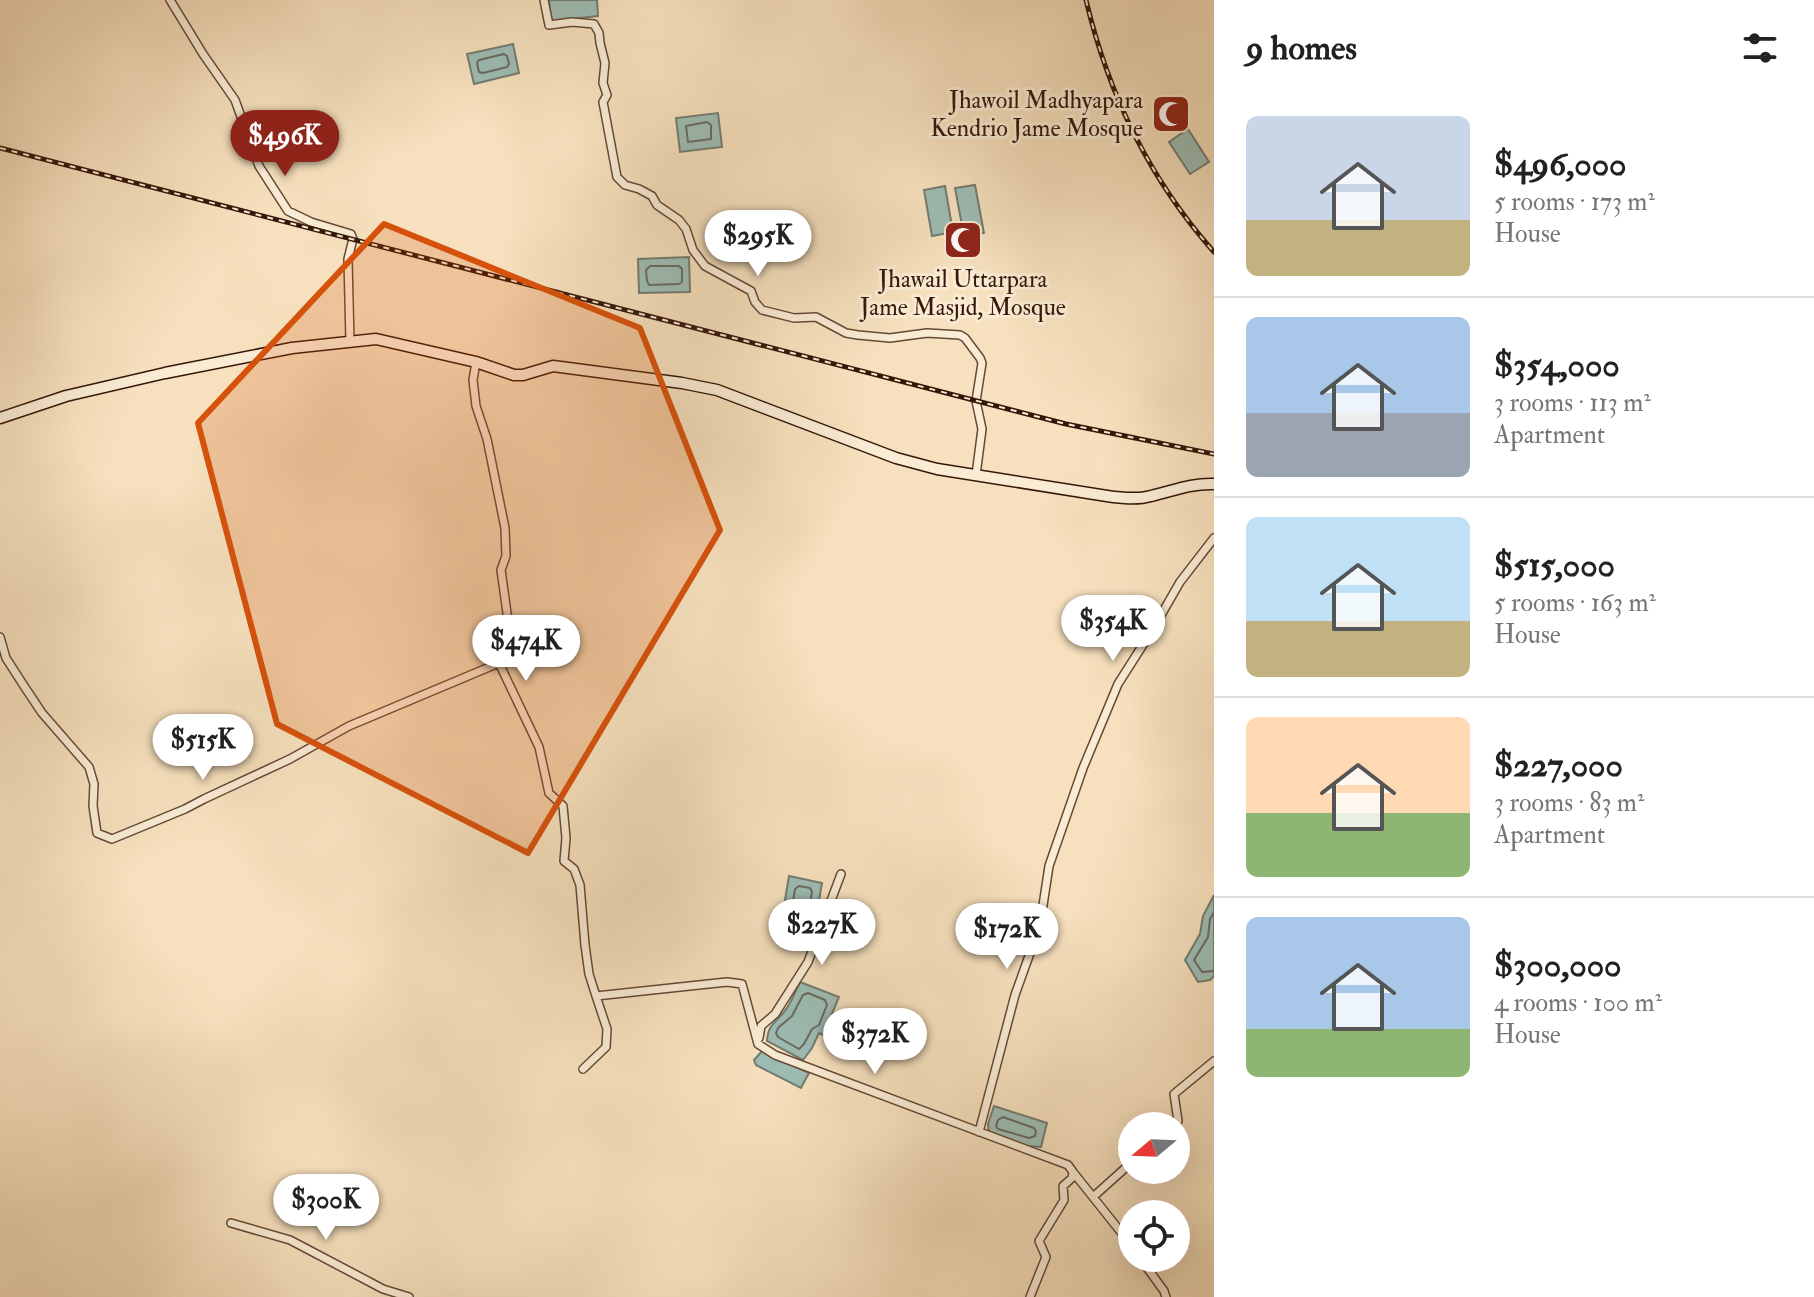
<!DOCTYPE html>
<html lang="en">
<head>
<meta charset="utf-8">
<style>
	:root { --surface:#fff; --page:#f2f2f2; --text:#222; --muted:#767676; --line:#e0e0e0; --accent:#8f2418 }
	body { margin:0; font-family:"IM FELL Double Pica",serif; background:var(--page); color:var(--text); height:100vh; display:flex; flex-direction:column; font-size:30px; white-space:nowrap }
	* { box-sizing:border-box; margin:0 }
	p { font-size:26px; color:var(--muted) }
	.icon { flex:none; width:44px; height:44px; fill:none; stroke:currentColor; stroke-width:2; stroke-linecap:round; stroke-linejoin:round }
	.map { position:relative; flex:1; overflow:hidden }
	.panel { display:flex; flex-direction:column; background:var(--surface); width:600px }
	.panel>* { flex:none }
	.needle { width:52px; rotate:251deg }
	.controls { position:absolute; left:1118px; top:1112px; display:grid; gap:16px }
	.controls a { display:grid; place-items:center; width:72px; height:72px; border-radius:50%; background:var(--surface); box-shadow:0 8px 32px #0002; font-size:40px }
	.price { position:absolute; translate:-50% -68px; padding:0 18px; border-radius:28px; background:#fff; color:#222; font-size:26px; line-height:52px; filter:drop-shadow(0 2px 4px #0008) }
	.price::after { content:''; position:absolute; left:50%; top:48px; width:24px; height:18px; margin-left:-12px; background:inherit; clip-path:polygon(0 0,100% 0,50% 100%) }
	.price.selected { background:var(--accent); color:#fff }
	ul { padding:0; list-style:none }
	li { display:flex; align-items:center; gap:24px; height:200px; padding:0 32px }
	li+li { border-top:2px solid var(--line) }
	li span { display:grid; place-items:center; flex:none; width:224px; height:160px; border-radius:12px; color:#555 }
	li>.icon { margin-inline-start:auto }
	span .icon { width:96px; height:96px; fill:#fffc; stroke-width:1 }
	li b { font-size:34px }
	h2 { display:flex; justify-content:space-between; align-items:center; height:96px; padding:0 32px; font-size:34px }
	main { display:flex; flex:1; min-height:0 }
	.map>svg:first-child { display:block }
	.water { fill:#9dbdb5; stroke:#737b70; stroke-width:2 }
	.lines { fill:none; stroke-linecap:round; stroke-linejoin:round }
	.shore { stroke:#696a5f; stroke-width:2 }
	.minor-casing { stroke:#654936; stroke-width:10 }
	.secondary-casing { stroke:#351709; stroke-width:13 }
	.minor { stroke:#f9ebd4; stroke-width:7 }
	.secondary { stroke:#f9ebd4; stroke-width:10 }
	.rail-casing { stroke:#351709; stroke-width:5 }
	.rail { stroke:#f9ebd4; stroke-width:2; stroke-dasharray:6; stroke-linecap:butt }
	.marked { fill:#d6520c; fill-opacity:0.2; stroke:#d6520c; stroke-width:6; stroke-linejoin:round }
	.labels { text-anchor:middle; stroke-width:6; stroke-linejoin:round; paint-order:stroke }
	.poi-label { font-size:24px; fill:#351709; stroke:#f9ebd4; text-anchor:end }
</style>
</head>
<body>
<main>
<div class="map">
<svg width="1214" height="1297" viewBox="0 0 1214 1297">
	<rect width="100%" height="100%" fill="#f6e0bd"/>
	<filter id="stains"><feTurbulence type="fractalNoise" baseFrequency=".0025" numOctaves="4"/><feColorMatrix values="0 0 0 0 .2 0 0 0 0 .09 0 0 0 0 .02 0 0 0 .5 -.17"/></filter>
	<radialGradient id="worn" r=".72"><stop offset=".6" stop-color="#630" stop-opacity="0"/><stop offset="1" stop-color="#630" stop-opacity=".3"/></radialGradient>
	<path class="water" d="M549 0H597L598 16 551 21Z
		M513 44 519 73 474 84 467 54Z
		M718 113 722 147 680 152 676 118Z
		M1188 129 1209 162 1190 174 1169 142Z
		M975 185 984 233 964 236 955 188Z
		M945 186 953 232 932 236 924 190Z
		M689 257 690 292 639 293 638 259Z
		M789 876 822 883 813 936 780 930Z
		M1214 895V976L1210 980 1198 982 1185 960 1200 934 1203 916Z
		M800 982 839 997 823 1035 819 1033 812 1048 803 1060 767 1041C768 1025 775 1023 784 1012 791 1004 795 992 800 982Z
		M762 1051 809 1073 801 1088 756 1065 754 1060Z
		M994 1106 1047 1123 1041 1147 1027 1146 989 1133 988 1124Z"/>
	<g class="lines">
		<path class="shore" d="M504 54 507 56 509 64 507 67 483 73 479 72 477 63 479 60Z
			M707 122 711 125V139L688 142 686 126Z
			M650 266H679L682 269V282L679 284 649 285 647 281 646 270Z
			M799 886 810 888 812 892 807 923 804 926 792 924 790 921 795 889Z
			M1214 912 1210 919 1208 937 1194 960 1202 972 1214 971
			M808 993 825 1000 827 1005 819 1025 812 1029 804 1044 799 1049 778 1037 776 1033 778 1028 792 1016 803 995Z
			M1003 1117 1034 1128 1036 1131 1035 1136 1029 1138 998 1129 996 1126 998 1120Z"/>
		<g class="minor-casing">
			<path id="minor" d="M170 0 203 54 235 100 259 166 288 211 311 222 351 234 353 239 348 259 350 342
				M544 0 549 25 572 22 594 24 599 33 600 43 605 63 603 83 607 95 603 102 617 177 625 185 639 189 652 196 657 205 679 220 686 229 693 250 705 266 751 291 755 302 762 310 794 318 816 317 846 333 858 335 890 338 927 333 960 335 965 338 980 358 982 363 976 401 982 429 976 475
				M476 362 473 380 476 406 487 439 505 528 506 556 501 570 508 620 499 663 539 747 549 793 563 806 566 838 564 861 574 869 580 885 585 945 589 974 596 996
				M0 637 6 658 24 686 42 713 89 767 94 784 93 806 97 833 112 839 185 809 204 799 290 759 349 726 499 663
				M759 1038 761 1026 775 1014 808 962 841 874
				M583 1069 606 1047 607 1029 596 996 727 982 742 984 758 1044 775 1055 1068 1165 1073 1172 1072 1178 1063 1186 1064 1200 1061 1205 1039 1241 1046 1257 1030 1297
				M1172 1126 1178 1121 1174 1094 1214 1061
				M979 1132 1015 995 1040 925 1049 866 1083 768 1118 684 1153 629 1180 582 1214 538
				M1073 1172 1132 1246
				M1093 1197 1132 1162
				M231 1223 290 1240 383 1289 409 1297
				M1140 1258 1164 1291 1166 1297"/>
		</g>
		<g class="secondary-casing">
			<path id="secondary" d="M0 418 66 396 165 373 292 348 376 339 476 362 514 375H523L553 366 682 383 717 390 896 458 937 469 1107 496C1121 498 1137 500 1151 496 1173 491 1191 483 1214 484"/>
		</g>
		<use href="#minor" class="minor"/>
		<use href="#secondary" class="secondary"/>
		<g class="rail-casing">
			<path id="rail" d="M1086 0C1108 93 1150 180 1214 252
				M0 148 1066 424 1214 454"/>
		</g>
		<use href="#rail" class="rail"/>
	</g>
	<path class="marked" d="M384 224 640 328 720 530 528 853 277 724 198 423Z"/>
	<defs>
		<g id="mosque-square" transform="scale(2)"><rect x="-9" y="-9" width="18" height="18" rx="4" fill="#8f2418" stroke="#f9ebd4"/><path d="M3.5-4.9A6 6 0 1 0 3.5 4.9A5 5 0 1 1 3.5-4.9Z" fill="#fff"/></g>
	</defs>
	<g fill-rule="evenodd">
		<use href="#mosque-square" x="1171" y="114"/>
		<use href="#mosque-square" x="963" y="240"/>
	</g>
	<g class="labels">
		<g class="poi-label">
			<text x="1143" y="108">Jhawoil Madhyapara<tspan x="1143" dy="28">Kendrio Jame Mosque</tspan></text>
			<text x="963" y="287" text-anchor="middle">Jhawail Uttarpara<tspan x="963" dy="28">Jame Masjid, Mosque</tspan></text>
		</g>
	</g>
	<rect width="100%" height="100%" filter="url(#stains)"/>
	<rect width="100%" height="100%" fill="url(#worn)"/>
</svg>
<div class="controls">
<a><svg class="needle" viewBox="-14 -14 28 28"><path d="M0-13l5 13h-10z" fill="#e53935"/><path d="M0 13l5-13h-10z" fill="#767676"/></svg></a>
<a><svg class="icon" aria-label="locate" viewBox="0 0 24 24"><circle cx="12" cy="12" r="6"/><path d="M12 2v4M12 18v4M2 12h4M18 12h4"/></svg></a>
</div>
<b class="price selected" style="left:285px;top:178px">$496K</b>
<b class="price" style="left:758px;top:278px">$295K</b>
<b class="price" style="left:1113px;top:663px">$354K</b>
<b class="price" style="left:526px;top:683px">$474K</b>
<b class="price" style="left:203px;top:782px">$515K</b>
<b class="price" style="left:822px;top:967px">$227K</b>
<b class="price" style="left:1007px;top:971px">$172K</b>
<b class="price" style="left:875px;top:1076px">$372K</b>
<b class="price" style="left:326px;top:1242px">$300K</b>
</div>
<section class="panel">
<h2>9 homes<svg class="icon" aria-label="filters" viewBox="0 0 24 24"><path d="M4 7h16M4 17h16"/><circle cx="9" cy="7" r="2"/><circle cx="15" cy="17" r="2"/></svg></h2>
<ul>
<li><span style="background:linear-gradient(#c9d6e8 65%,#c2b280 0)"><svg class="icon" aria-label="home" viewBox="0 0 24 24"><path d="M3 11l9-7 9 7M6 9v11h12V9"/></svg></span><div><b>$496,000</b><p>5 rooms · 173 m²</p><p>House</p></div></li>
<li><span style="background:linear-gradient(#a9c7e8 60%,#9aa5b1 0)"><svg class="icon" aria-label="home" viewBox="0 0 24 24"><path d="M3 11l9-7 9 7M6 9v11h12V9"/></svg></span><div><b>$354,000</b><p>3 rooms · 113 m²</p><p>Apartment</p></div></li>
<li><span style="background:linear-gradient(#bfe0f5 65%,#c2b280 0)"><svg class="icon" aria-label="home" viewBox="0 0 24 24"><path d="M3 11l9-7 9 7M6 9v11h12V9"/></svg></span><div><b>$515,000</b><p>5 rooms · 163 m²</p><p>House</p></div></li>
<li><span style="background:linear-gradient(#ffd9b3 60%,#8fb573 0)"><svg class="icon" aria-label="home" viewBox="0 0 24 24"><path d="M3 11l9-7 9 7M6 9v11h12V9"/></svg></span><div><b>$227,000</b><p>3 rooms · 83 m²</p><p>Apartment</p></div></li>
<li><span style="background:linear-gradient(#a9c7e8 70%,#8fb573 0)"><svg class="icon" aria-label="home" viewBox="0 0 24 24"><path d="M3 11l9-7 9 7M6 9v11h12V9"/></svg></span><div><b>$300,000</b><p>4 rooms · 100 m²</p><p>House</p></div></li>
</ul>
</section>
</main>
</body>
</html>
